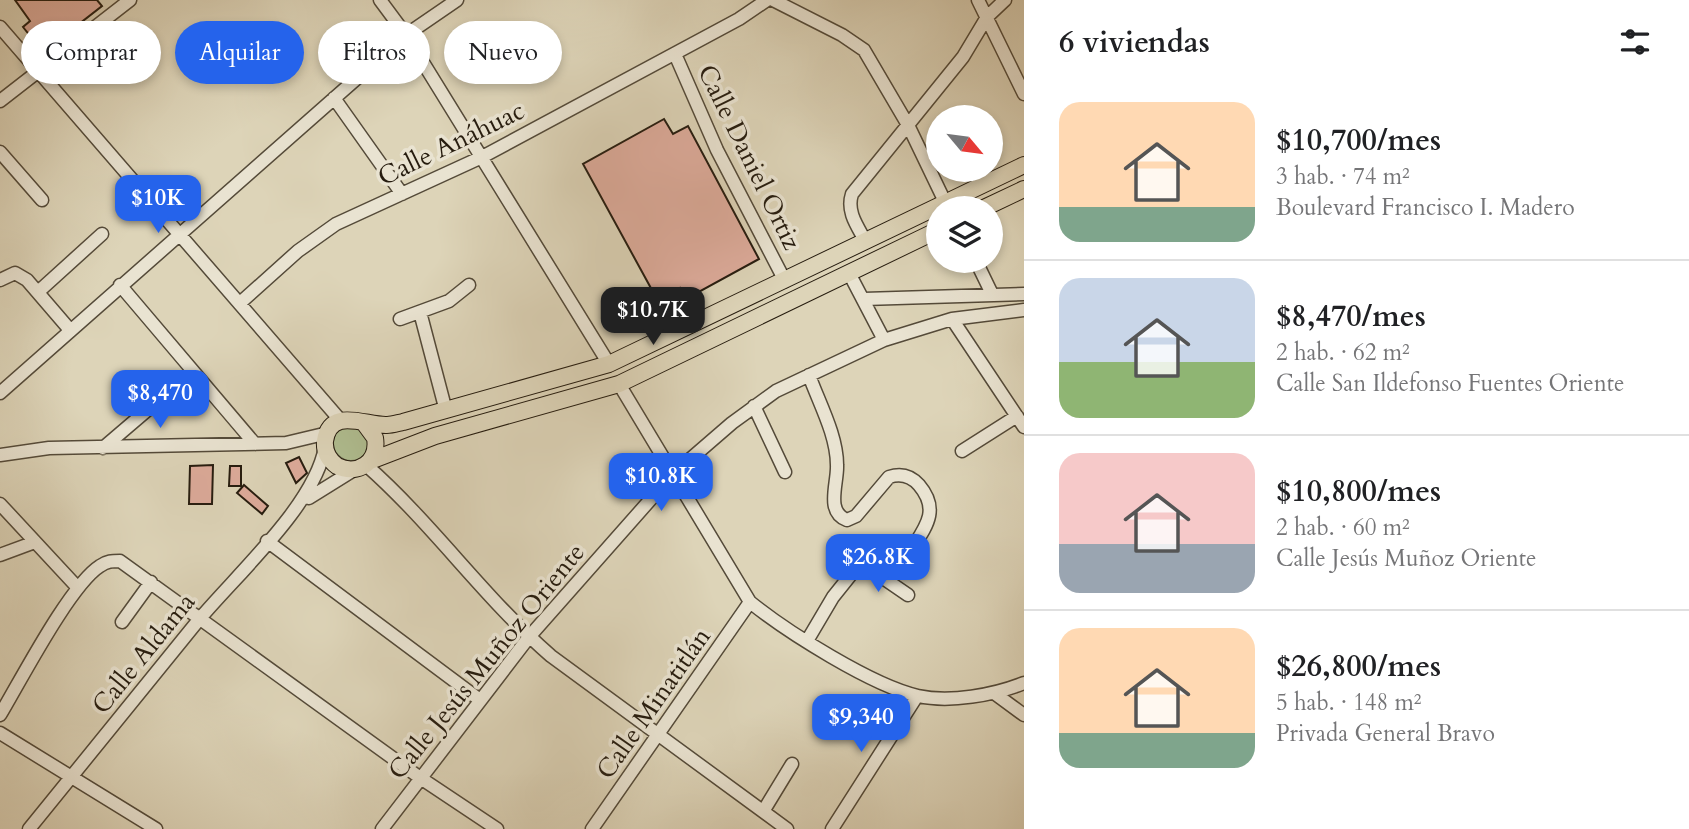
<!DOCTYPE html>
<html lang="es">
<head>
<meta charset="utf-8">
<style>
	:root { --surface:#fff; --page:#f6f6f6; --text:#202124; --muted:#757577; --line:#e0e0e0; --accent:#2563eb }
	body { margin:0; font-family:Cardo,serif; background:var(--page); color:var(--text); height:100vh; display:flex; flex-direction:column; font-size:26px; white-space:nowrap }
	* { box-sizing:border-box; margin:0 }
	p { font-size:23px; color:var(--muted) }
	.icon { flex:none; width:38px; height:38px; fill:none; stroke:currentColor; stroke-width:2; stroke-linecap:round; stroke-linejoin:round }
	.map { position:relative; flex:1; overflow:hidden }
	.drawer { display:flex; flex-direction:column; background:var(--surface); width:665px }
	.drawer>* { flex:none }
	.guide { position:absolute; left:21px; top:21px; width:665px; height:63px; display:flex; gap:14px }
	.needle { width:46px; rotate:119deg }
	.buttons { position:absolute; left:926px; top:105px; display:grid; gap:14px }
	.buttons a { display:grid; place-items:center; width:77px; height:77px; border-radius:50%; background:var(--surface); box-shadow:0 4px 10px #0003; font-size:35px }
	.price { position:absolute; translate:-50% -60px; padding:0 16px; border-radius:14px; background:var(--accent); color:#fff; font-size:23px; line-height:46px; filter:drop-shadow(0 2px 4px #0008) }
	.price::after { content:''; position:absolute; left:50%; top:42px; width:21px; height:16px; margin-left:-10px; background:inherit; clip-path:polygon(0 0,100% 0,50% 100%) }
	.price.selected { background:#222; color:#fff }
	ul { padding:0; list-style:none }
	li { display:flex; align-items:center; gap:21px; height:175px; padding:0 35px }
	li+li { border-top:2px solid var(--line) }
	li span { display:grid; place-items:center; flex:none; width:196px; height:140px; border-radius:21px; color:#555 }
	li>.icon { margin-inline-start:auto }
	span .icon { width:84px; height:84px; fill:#fffc; stroke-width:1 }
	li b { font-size:30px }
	h2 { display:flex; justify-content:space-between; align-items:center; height:84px; padding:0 35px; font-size:30px }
	.chip { padding:0 24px; border-radius:32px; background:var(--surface); box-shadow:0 4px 10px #0003; font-size:24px; line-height:63px }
	.chip.selected { background:var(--accent); color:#fff }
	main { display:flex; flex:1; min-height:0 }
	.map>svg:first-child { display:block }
	.green { fill:#afbd90; stroke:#6a6c50; stroke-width:2 }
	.building { fill:#ddab9b; stroke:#261c0f; stroke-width:2 }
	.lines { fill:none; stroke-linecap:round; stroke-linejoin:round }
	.minor-casing { stroke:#544a39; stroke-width:15 }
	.major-casing { stroke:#261c0f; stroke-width:18 }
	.minor { stroke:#e9e3d1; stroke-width:12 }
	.major { stroke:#ddd4b8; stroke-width:16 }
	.labels { text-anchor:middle; stroke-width:7; stroke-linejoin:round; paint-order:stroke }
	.street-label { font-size:26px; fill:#261c0f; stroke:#e9e3d1 }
</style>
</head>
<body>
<main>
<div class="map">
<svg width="1024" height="829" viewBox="0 0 1024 829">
	<rect width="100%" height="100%" fill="#ddd4b8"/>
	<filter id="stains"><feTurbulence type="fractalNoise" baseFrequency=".00286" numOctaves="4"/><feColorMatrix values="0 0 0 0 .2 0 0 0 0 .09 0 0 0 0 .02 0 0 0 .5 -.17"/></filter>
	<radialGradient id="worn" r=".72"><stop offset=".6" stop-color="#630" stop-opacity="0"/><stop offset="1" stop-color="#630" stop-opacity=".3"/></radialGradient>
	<path class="green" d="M333 443a18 18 0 1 1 36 0a18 18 0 1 1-36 0Z"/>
	<path class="building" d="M15 0H97L102 6 43 52 23 27 30 21Z
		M664 119 673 134 688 126 759 259 686 299 680 288 658 301 583 164Z
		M299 457 307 473 296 483 286 463Z
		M213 465 212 504H189L190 466Z
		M230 466H241V486H229Z
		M244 485 268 506 262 514 237 493Z"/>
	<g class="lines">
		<g class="minor-casing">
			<path id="minor" d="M380 0 406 35 609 364
				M773 0 842 35 864 50 908 125 946 204
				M978 0 1024 94
				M0 27 341 421
				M675 54 717 150 785 281
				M334 98 402 194
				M0 101 130 0
				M0 152 42 200
				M866 242C858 227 846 212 852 194L963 57 987 17 1005 0
				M976 261 992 294
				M849 273 884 340
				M0 280 15 273 27 280 70 330
				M120 285 255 444
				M38 292 102 234
				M864 299 1024 294
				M240 303 298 251 336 224 482 157 739 19 767 0
				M420 312 446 411
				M400 319 449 301 469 285
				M952 319 1024 427
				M809 375C819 403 837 435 837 465 838 483 825 512 847 520L856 516 889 477C901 473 911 476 919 485 942 512 923 530 908 555
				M619 384 750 602C787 632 873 686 918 696 950 703 994 695 1024 683
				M0 393 406 35 457 0
				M754 406 785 472
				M103 448 193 371
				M962 451 1017 416
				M0 455 49 448 286 443 328 433
				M366 465C433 524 484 598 551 656L787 829
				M309 498 354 470
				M0 504 78 588
				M267 541 480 700
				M0 555 35 542
				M122 622 151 582
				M807 641 833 597 857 567 873 571 908 595
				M994 693 1024 715
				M0 715C21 680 70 585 100 566 107 561 112 561 120 561L419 777 497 829
				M0 733 156 829
				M764 810 792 764
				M29 829C85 760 141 691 197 622 236 575 315 505 325 447
				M382 829 529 637 673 474 732 423 776 391 884 340 952 319 1024 310
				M592 829 750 602
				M832 829 917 696"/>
		</g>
		<g class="major-casing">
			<path id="major" d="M984 208 1024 189
				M364 423 375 438C379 462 358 476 337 466 329 460 324 452 325 441 330 406 366 426 387 425 392 425 398 423 403 422L609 364 1024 165
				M370 461 435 436 619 384 938 230"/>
		</g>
		<use href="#minor" class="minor"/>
		<use href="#major" class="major"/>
	</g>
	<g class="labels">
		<g class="street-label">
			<text transform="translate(451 143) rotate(-26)" y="9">Calle Anáhuac</text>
			<text transform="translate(750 157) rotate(64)" y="9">Calle Daniel Ortiz</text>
			<text transform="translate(143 653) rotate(-51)" y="9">Calle Aldama</text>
			<text transform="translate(486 661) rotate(-51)" y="9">Calle Jesús Muñoz Oriente</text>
			<text transform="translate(653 703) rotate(-55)" y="9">Calle Minatitlán</text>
		</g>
	</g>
	<rect width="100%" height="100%" filter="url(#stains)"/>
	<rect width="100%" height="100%" fill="url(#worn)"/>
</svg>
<div class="buttons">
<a><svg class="needle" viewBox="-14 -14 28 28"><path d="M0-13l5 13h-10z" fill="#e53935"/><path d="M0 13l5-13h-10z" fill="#757577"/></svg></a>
<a><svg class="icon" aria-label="layers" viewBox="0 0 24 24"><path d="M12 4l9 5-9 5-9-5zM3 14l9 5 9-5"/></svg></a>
</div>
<b class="price" style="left:158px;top:235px">$10K</b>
<b class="price selected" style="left:653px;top:347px">$10.7K</b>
<b class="price" style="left:160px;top:430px">$8,470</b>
<b class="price" style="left:661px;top:513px">$10.8K</b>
<b class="price" style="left:878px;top:594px">$26.8K</b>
<b class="price" style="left:861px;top:754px">$9,340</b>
<div class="guide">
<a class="chip">Comprar</a>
<a class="chip selected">Alquilar</a>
<a class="chip">Filtros</a>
<a class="chip">Nuevo</a>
</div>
</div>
<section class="drawer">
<h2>6 viviendas<svg class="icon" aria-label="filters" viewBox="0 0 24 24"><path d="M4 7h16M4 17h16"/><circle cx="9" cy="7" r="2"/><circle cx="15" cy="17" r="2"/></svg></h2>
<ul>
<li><span style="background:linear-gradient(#ffd9b3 75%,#7fa58c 0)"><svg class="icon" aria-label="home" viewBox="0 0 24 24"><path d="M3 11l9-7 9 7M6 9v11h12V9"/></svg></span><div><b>$10,700/mes</b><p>3 hab. · 74 m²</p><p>Boulevard Francisco I. Madero</p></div></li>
<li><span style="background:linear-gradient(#c9d6e8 60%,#8fb573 0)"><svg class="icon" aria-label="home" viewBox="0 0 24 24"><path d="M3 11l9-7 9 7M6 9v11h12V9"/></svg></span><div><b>$8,470/mes</b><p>2 hab. · 62 m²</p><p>Calle San Ildefonso Fuentes Oriente</p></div></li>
<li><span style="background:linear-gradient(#f6c9c9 65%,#9aa5b1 0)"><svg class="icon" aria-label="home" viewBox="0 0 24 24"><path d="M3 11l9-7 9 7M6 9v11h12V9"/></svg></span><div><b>$10,800/mes</b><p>2 hab. · 60 m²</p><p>Calle Jesús Muñoz Oriente</p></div></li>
<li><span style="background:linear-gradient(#ffd9b3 75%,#7fa58c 0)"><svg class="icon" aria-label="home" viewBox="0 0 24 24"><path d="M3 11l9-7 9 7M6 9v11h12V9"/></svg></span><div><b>$26,800/mes</b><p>5 hab. · 148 m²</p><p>Privada General Bravo</p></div></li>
</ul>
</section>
</main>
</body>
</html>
